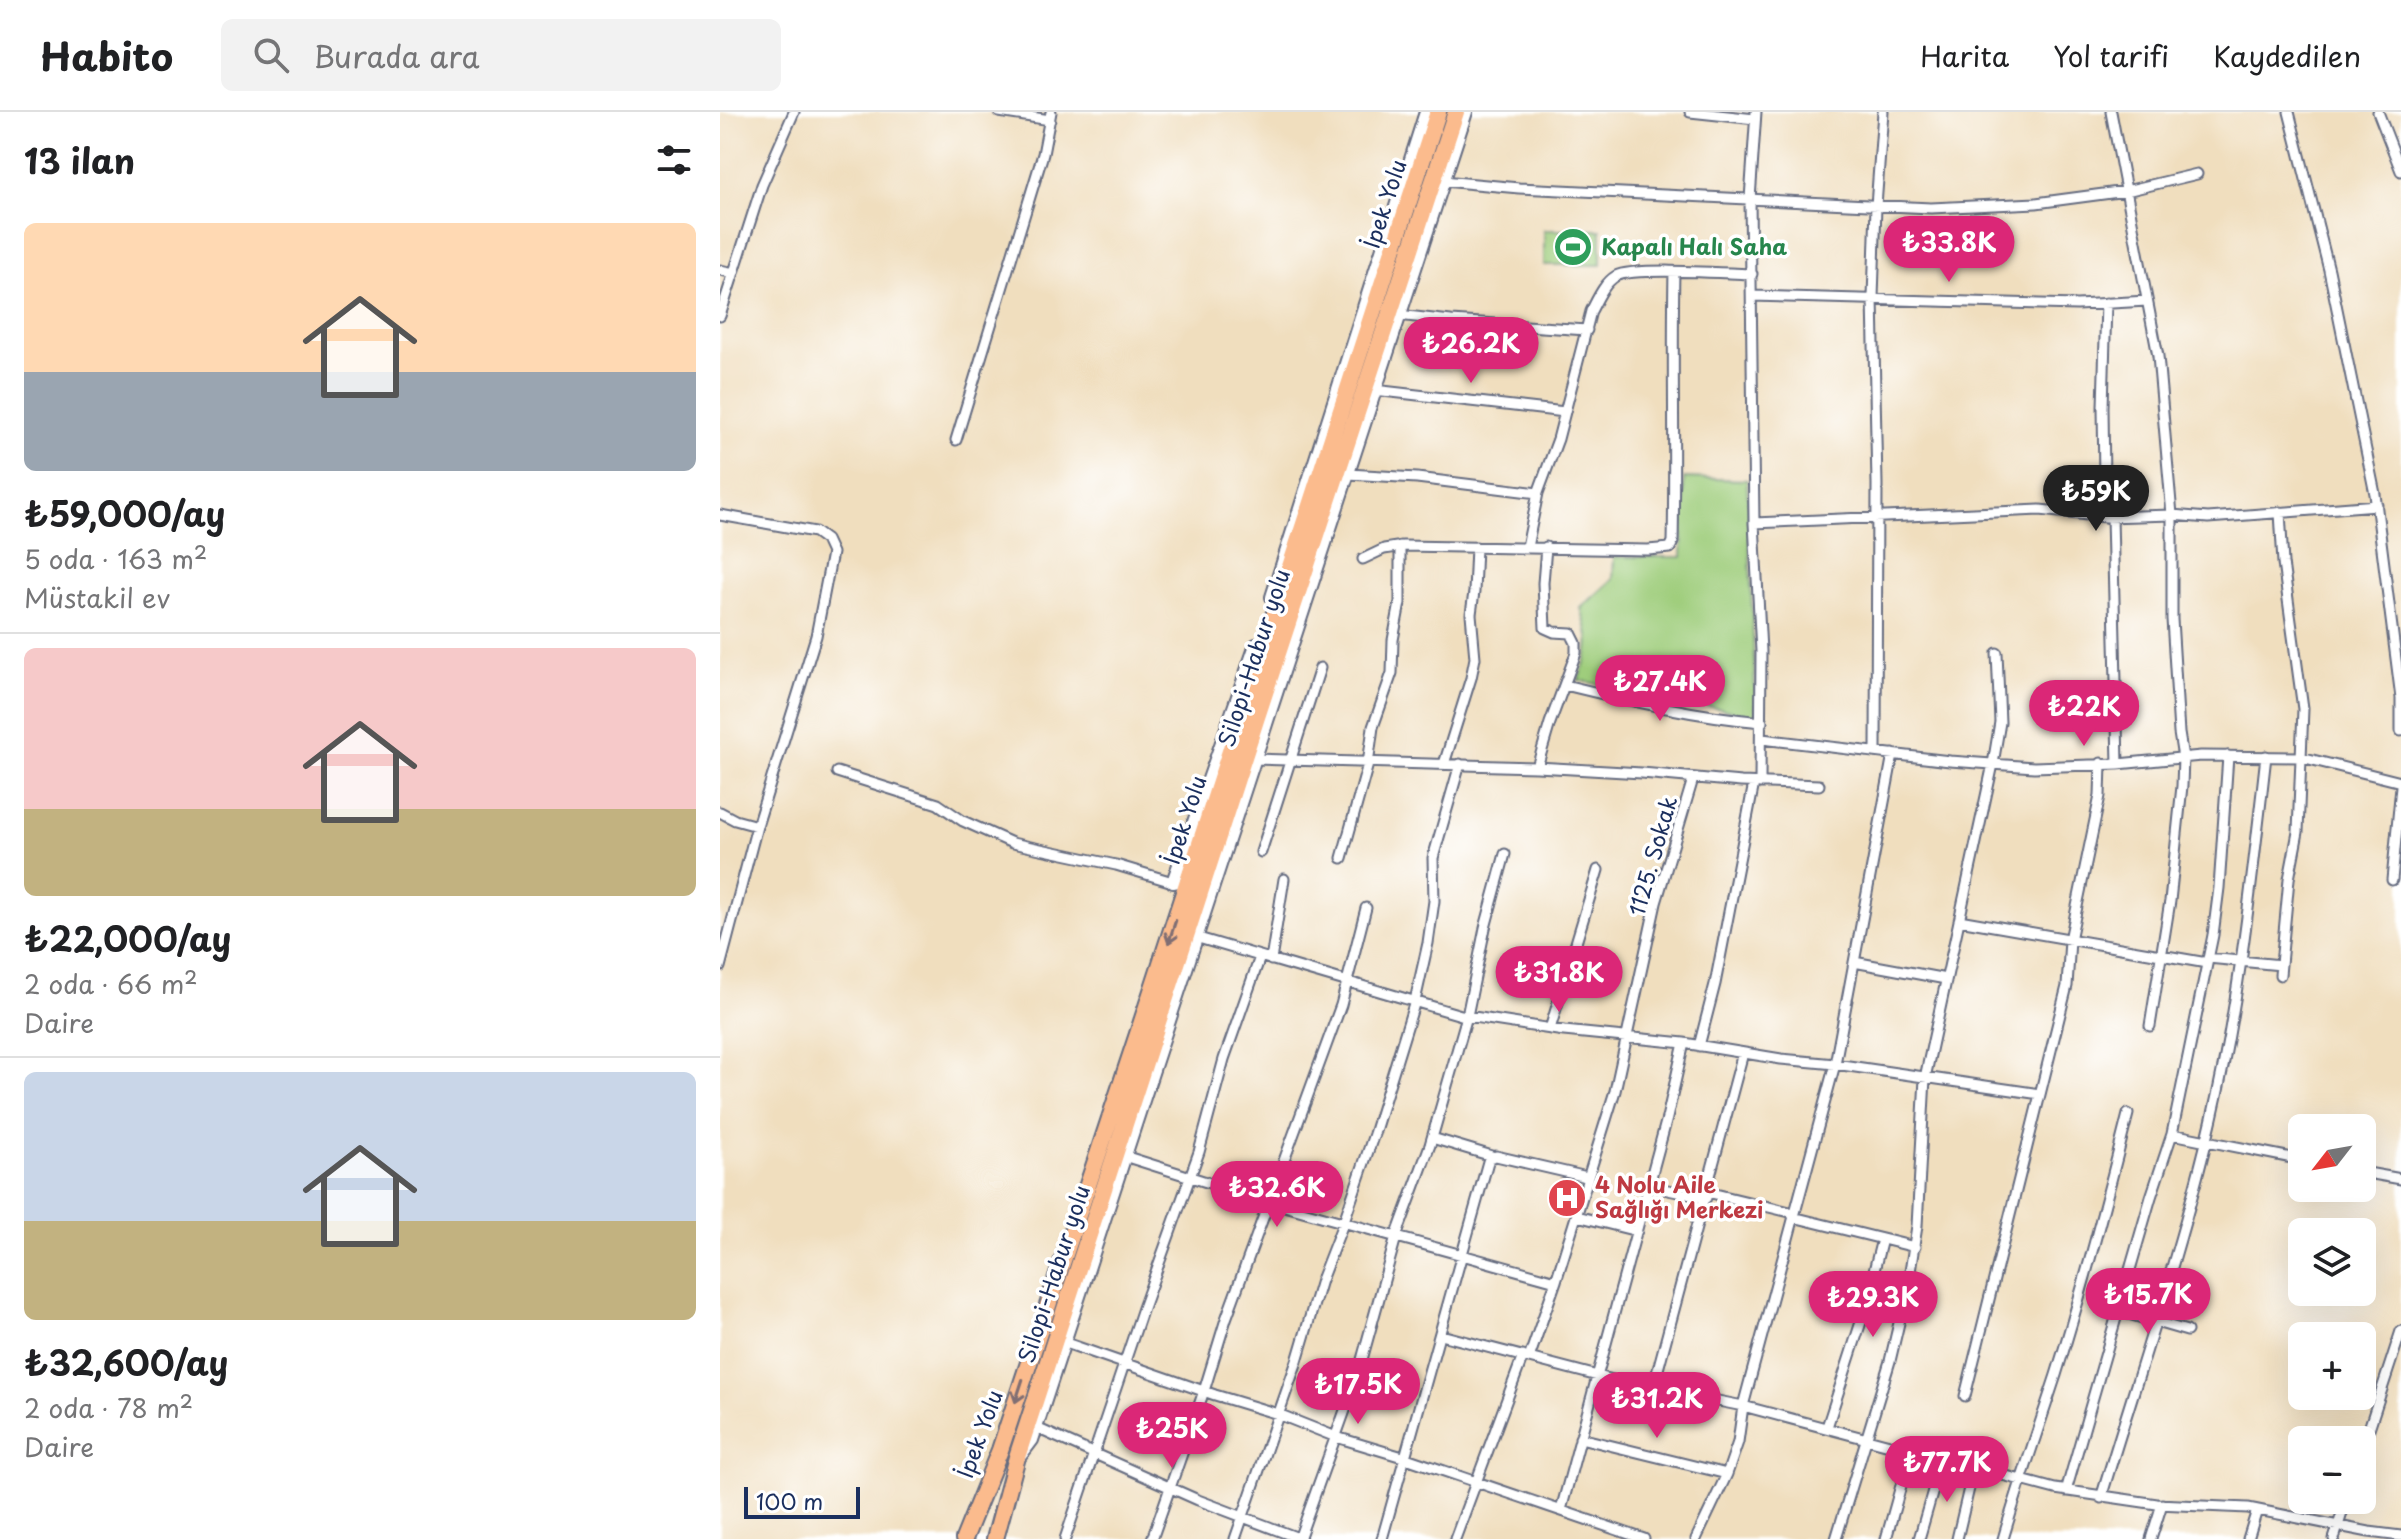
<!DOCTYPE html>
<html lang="tr">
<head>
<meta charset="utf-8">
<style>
	:root { --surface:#fff; --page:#f2f2f2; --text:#202124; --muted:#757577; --line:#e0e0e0; --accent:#db2777 }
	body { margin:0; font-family:"Playpen Sans",sans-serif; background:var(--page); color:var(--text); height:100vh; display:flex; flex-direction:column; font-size:30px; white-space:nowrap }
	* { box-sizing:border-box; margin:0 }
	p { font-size:26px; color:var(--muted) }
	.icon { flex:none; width:44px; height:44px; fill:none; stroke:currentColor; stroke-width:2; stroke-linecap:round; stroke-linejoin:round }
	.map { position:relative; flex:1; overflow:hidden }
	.details { display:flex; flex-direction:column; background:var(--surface); width:720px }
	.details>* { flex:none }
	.needle { width:52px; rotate:239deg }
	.tools { position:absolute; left:1568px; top:1002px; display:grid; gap:16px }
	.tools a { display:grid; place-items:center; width:88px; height:88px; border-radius:12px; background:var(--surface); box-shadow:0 8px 32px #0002; font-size:40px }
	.scale { position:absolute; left:24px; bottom:20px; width:116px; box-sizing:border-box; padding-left:8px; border:4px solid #1b2f5e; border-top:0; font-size:22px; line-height:28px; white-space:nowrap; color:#1b2f5e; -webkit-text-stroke:6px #fff; paint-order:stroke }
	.price { position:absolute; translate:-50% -68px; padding:0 18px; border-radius:28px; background:var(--accent); color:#fff; font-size:26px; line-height:52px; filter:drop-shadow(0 2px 4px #0008) }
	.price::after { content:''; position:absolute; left:50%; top:48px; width:24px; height:18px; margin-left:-12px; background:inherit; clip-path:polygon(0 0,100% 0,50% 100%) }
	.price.selected { background:#222; color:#fff }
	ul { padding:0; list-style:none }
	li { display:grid; align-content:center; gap:16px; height:424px; padding:0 24px }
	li+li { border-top:2px solid var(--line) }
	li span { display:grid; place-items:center; height:248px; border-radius:12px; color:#555 }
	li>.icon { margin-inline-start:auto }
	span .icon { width:144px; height:144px; fill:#fffc; stroke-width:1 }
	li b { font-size:34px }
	h2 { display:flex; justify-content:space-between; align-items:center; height:96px; padding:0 24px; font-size:34px }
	header { display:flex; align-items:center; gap:48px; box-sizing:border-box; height:112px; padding:0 40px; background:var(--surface); border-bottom:2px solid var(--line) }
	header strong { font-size:38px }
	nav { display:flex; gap:44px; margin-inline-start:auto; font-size:28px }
	.search { width:560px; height:72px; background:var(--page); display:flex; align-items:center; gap:20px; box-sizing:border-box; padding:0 28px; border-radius:12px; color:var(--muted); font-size:30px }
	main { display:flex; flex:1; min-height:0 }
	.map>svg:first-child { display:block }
	.green { fill:#9fcd7b; stroke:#5d7e6c; stroke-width:2 }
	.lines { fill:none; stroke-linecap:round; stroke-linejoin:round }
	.minor-casing { stroke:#666c80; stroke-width:13 }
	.tertiary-casing { stroke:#666c80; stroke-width:16 }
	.trunk-casing { stroke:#666c80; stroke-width:20 }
	.minor { stroke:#fff; stroke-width:9 }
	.tertiary { stroke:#fff; stroke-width:12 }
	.trunk { stroke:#fbbb8d; stroke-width:16 }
	.oneway { stroke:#806e73 }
	.labels { text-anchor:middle; stroke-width:7; stroke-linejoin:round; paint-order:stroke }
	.street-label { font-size:22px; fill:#1b2f5e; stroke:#fff }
	.leisure-label { font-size:22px; font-weight:bold; fill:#27864d; stroke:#fff; text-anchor:start }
	.health-label { font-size:22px; font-weight:bold; fill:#be3a42; stroke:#fff; text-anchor:start }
</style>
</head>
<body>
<header>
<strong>Habito</strong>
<div class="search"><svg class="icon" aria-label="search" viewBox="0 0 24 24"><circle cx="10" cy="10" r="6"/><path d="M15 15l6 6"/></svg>Burada ara</div>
<nav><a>Harita</a><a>Yol tarifi</a><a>Kaydedilen</a></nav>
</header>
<main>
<section class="details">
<h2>13 ilan<svg class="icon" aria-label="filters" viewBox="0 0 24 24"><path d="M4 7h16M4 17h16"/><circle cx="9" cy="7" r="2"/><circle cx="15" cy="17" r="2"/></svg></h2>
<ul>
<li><span style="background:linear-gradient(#ffd9b3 60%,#9aa5b1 0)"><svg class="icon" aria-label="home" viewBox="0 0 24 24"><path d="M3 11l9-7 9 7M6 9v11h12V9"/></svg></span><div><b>₺59,000/ay</b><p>5 oda · 163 m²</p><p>Müstakil ev</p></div></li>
<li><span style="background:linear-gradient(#f6c9c9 65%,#c2b280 0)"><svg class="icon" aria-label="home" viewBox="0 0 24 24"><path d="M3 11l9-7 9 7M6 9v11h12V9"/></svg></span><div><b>₺22,000/ay</b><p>2 oda · 66 m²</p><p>Daire</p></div></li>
<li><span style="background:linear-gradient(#c9d6e8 60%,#c2b280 0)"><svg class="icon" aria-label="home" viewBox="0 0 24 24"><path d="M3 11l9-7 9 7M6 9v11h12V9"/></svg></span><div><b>₺32,600/ay</b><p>2 oda · 78 m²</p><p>Daire</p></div></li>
</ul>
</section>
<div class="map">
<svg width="1681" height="1427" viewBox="0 0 1681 1427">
	<rect width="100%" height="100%" fill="#fff"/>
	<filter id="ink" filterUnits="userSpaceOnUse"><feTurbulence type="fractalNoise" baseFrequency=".0125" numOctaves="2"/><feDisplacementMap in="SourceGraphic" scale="16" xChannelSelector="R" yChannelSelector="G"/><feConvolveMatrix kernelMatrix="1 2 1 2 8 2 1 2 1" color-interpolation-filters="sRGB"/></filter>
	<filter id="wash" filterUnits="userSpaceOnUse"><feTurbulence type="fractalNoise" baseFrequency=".006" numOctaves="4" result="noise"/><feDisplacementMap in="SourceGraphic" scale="32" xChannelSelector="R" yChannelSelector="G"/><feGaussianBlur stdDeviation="1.8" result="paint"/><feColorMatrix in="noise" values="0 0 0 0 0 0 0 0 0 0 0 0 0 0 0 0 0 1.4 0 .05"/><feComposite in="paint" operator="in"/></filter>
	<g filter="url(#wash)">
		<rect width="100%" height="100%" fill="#f0debe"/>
		<path class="green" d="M824 118H881V153H824Z
			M964 366 1027 368 1036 604 858 568C872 536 871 529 861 496L893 467 894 445H962Z"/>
	</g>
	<g filter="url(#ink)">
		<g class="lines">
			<g class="minor-casing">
				<path id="minor" d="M279 0 330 8
					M970 0 1035 7
					M1036 0 1030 87 1034 411 1041 539 1040 671
					M1391 0 1438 244 1452 403V507L1459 621 1463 646 1462 674 1450 789 1430 914
					M1569 0 1609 158 1655 382 1681 586V619
					M1658 0 1681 59
					M723 69 799 76 1211 96 1316 91 1406 79 1477 62
					M0 158 14 161
					M1032 184 1357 193 1427 189
					M1386 191 1383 295 1384 368 1392 405 1398 652
					M678 203 731 209 867 218
					M0 204 42 73 74 0
					M654 278 845 300
					M236 328 323 42 331 0
					M628 362 697 366 818 381
					M1560 400 1563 451 1583 597 1578 720 1569 767 1560 863
					M0 403 95 420 106 428 112 441 96 524 37 714 0 855
					M1034 411 1320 398 1386 405 1452 403 1488 406 1657 393
					M807 435 818 381 838 327 871 199C877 188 884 171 896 164 912 155 1008 161 1032 162
					M643 447 664 437 683 434 928 438 950 436 953 430C955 340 952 250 954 160
					M845 573C910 589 975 604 1042 610
					M1042 627 1230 649 1314 655 1398 652 1481 644 1581 645 1681 670
					M1156 640 1157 372 1153 186 1156 94 1163 0
					M533 647 817 655 922 661 1021 670 1099 673
					M724 652 751 566 755 546 751 502 754 480 756 435
					M817 655 830 611 856 541V531L851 521 834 520 825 516 823 471 826 435
					M117 660 218 692 243 709 292 731 396 753 456 771
					M0 700 15 708 37 714
					M541 740 600 556
					M622 746 648 652 653 615 672 561 673 528 680 491V434
					M1672 768 1681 674
					M1239 808 1487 851
					M475 825 741 903 844 919 964 931 1061 947 1115 952 1320 982
					M1488 846 1561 853
					M551 848 564 767
					M1134 850 1226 867
					M830 917 878 758
					M979 934 995 872 1034 671
					M1452 1022 1582 1048
					M712 1026 772 1044
					M404 1044 550 1090 836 1169
					M1642 1060 1681 1067
					M929 1074 986 1086
					M987 1080 1074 1101
					M857 1104 917 1119
					M1073 1105 1195 1135
					M1398 1199 1467 1219
					M721 1223 893 1268 1023 1294 1335 1377 1437 1392 1528 1396 1649 1420 1681 1424
					M343 1230 495 1283 558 1302 616 1325 686 1346 924 1427
					M809 1246 836 1169 895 979 936 791 973 667
					M933 1276 1023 941
					M1245 1284 1347 874 1350 828 1380 684 1381 651
					M312 1314 478 1388 581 1427
					M1107 1315 1141 1210 1162 1127
					M860 1326 1007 1362
					M1642 1338 1681 1219
					M1346 1379 1431 1085 1452 1022 1493 823 1499 776 1508 644
					M1381 1386C1419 1260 1462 1134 1492 1006 1520 886 1532 766 1546 644
					M841 1398 947 1006 964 931
					M345 1427 423 1196 479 1040 504 947 540 845
					M432 1427 484 1279 506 1207 621 893 646 796
					M515 1427 577 1249 601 1168 624 1109 654 1022 695 889 708 831 714 789 713 746 740 652
					M579 1427 638 1262 676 1125 710 1033 747 904 765 816 785 742
					M662 1427 769 1046 776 1044 867 1065
					M735 1427 803 1244
					M976 1427 1007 1362 1018 1330 1023 1294 1115 952 1173 642
					M1116 1427 1170 1249 1188 1173 1197 1114 1205 966 1273 652 1280 610 1277 541
					M1166 1427 1191 1338
					M1199 1427 1222 1347
					M1237 1427 1254 1355
					M1283 1427C1299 1372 1318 1318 1336 1263 1363 1177 1386 1090 1408 1002
					M1431 1427 1442 1392
					M1528 1427 1537 1398
					M1614 1427 1626 1388"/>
			</g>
			<g class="tertiary-casing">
				<path id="tertiary" d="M552 485 706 0
					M453 770 536 533
					M300 1344 312 1328 746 0"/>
			</g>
			<g class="trunk-casing">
				<path id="trunk" d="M244 1427 280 1338 418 922 718 0
					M275 1427 297 1345 537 605 736 0"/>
			</g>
			<use href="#minor" class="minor"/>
			<use href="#tertiary" class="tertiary"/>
			<use href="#trunk" class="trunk"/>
		</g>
		<defs><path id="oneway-shaft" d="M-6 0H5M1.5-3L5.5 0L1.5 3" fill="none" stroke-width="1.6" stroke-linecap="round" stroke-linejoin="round" transform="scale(2)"/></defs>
		<g class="oneway">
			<use href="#oneway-shaft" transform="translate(452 820) rotate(108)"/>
			<use href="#oneway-shaft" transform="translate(299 1279) rotate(108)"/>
		</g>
	</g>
	<defs>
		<g id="stadium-disc" transform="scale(2)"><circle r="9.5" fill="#2e9e5b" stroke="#fff"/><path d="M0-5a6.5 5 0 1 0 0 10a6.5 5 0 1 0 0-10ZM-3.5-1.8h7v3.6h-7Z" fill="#fff"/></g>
		<g id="hospital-disc" transform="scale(2)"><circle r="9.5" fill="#e0444e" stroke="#fff"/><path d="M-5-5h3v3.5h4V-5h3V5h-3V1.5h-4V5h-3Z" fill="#fff"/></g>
	</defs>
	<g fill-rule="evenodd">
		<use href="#stadium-disc" x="853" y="135"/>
		<use href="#hospital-disc" x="847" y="1086"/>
	</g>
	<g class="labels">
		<g class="street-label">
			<text transform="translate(665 92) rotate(-72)" y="8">İpek Yolu</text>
			<text transform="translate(534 546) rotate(-72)" y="8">Silopi-Habur yolu</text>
			<text transform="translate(465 708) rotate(-72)" y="8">İpek Yolu</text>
			<text transform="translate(933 744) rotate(-74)" y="8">1125. Sokak</text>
			<text transform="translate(334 1162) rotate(-72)" y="8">Silopi-Habur yolu</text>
			<text transform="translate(260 1322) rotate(-70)" y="8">İpek Yolu</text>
		</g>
		<g class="leisure-label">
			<text x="881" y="143">Kapalı Halı Saha</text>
		</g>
		<g class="health-label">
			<text x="875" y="1081">4 Nolu Aile<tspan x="875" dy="25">Sağlığı Merkezi</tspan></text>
		</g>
	</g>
</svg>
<div class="tools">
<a><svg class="needle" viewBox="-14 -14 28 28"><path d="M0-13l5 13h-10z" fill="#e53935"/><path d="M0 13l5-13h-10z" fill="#757577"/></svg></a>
<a><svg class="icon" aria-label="layers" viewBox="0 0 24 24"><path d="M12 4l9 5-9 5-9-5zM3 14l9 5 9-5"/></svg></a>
<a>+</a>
<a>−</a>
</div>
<div class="scale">100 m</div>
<b class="price" style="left:1229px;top:172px">₺33.8K</b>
<b class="price" style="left:751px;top:273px">₺26.2K</b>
<b class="price selected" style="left:1376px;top:421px">₺59K</b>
<b class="price" style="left:940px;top:611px">₺27.4K</b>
<b class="price" style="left:1364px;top:636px">₺22K</b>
<b class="price" style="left:839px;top:902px">₺31.8K</b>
<b class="price" style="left:557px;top:1117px">₺32.6K</b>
<b class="price" style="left:1428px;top:1224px">₺15.7K</b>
<b class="price" style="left:1153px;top:1227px">₺29.3K</b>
<b class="price" style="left:638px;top:1314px">₺17.5K</b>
<b class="price" style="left:937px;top:1328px">₺31.2K</b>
<b class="price" style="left:452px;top:1358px">₺25K</b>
<b class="price" style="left:1227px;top:1392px">₺77.7K</b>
</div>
</main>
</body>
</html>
